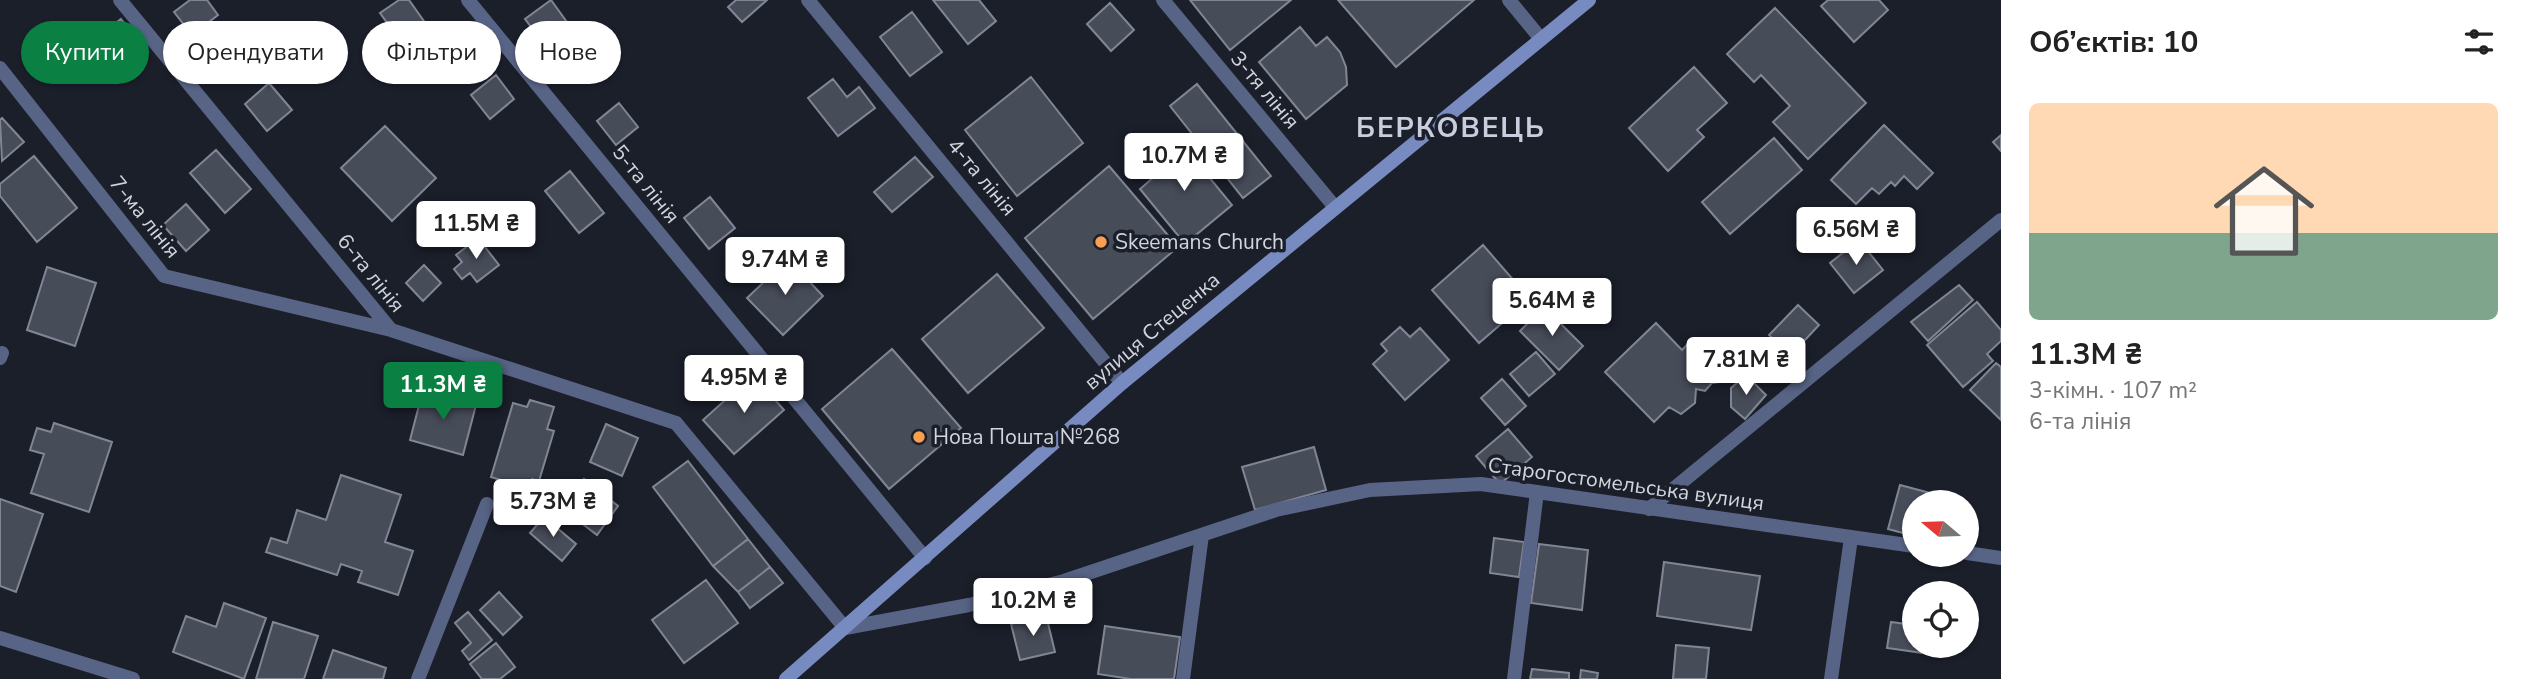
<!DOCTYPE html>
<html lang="uk">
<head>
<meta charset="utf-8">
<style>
	:root { --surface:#fff; --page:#f6f6f6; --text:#222; --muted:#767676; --accent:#0b8043 }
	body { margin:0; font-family:"Nunito Sans",sans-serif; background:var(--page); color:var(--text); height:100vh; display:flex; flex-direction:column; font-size:26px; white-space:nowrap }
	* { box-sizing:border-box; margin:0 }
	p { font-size:23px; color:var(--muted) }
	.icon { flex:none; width:38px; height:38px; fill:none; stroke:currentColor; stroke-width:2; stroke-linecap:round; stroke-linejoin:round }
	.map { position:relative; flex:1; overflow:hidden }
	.drawer { display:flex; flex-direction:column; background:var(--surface); width:525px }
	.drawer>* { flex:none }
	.hud { position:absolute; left:21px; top:21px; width:665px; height:63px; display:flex; gap:14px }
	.needle { width:46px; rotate:289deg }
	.controls { position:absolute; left:1902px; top:490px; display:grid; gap:14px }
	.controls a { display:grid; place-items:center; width:77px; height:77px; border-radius:50%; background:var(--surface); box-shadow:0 2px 5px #0004; font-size:35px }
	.price { position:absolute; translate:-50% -60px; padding:0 16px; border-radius:7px; background:#fff; color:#222; font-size:23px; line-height:46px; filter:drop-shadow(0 2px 4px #0008) }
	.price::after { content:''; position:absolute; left:50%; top:42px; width:21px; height:16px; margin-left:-10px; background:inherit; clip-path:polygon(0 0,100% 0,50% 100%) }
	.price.current { background:var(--accent); color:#fff }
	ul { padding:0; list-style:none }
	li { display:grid; align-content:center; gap:14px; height:371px; padding:0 28px }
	li span { display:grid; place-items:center; height:217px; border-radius:10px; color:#555 }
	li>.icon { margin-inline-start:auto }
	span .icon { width:126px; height:126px; fill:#fffc; stroke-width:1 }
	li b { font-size:30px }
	h2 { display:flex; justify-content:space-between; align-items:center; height:84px; padding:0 28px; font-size:30px }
	.pill { padding:0 24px; border-radius:32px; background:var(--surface); box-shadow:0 2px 5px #0004; font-size:24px; line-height:63px }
	.pill.current { background:var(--accent); color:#fff }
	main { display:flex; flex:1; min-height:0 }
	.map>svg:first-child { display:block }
	.building { fill:#474c59; stroke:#818695; stroke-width:2 }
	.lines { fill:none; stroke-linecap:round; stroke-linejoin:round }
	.street { stroke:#586486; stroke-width:14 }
	.secondary { stroke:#788bc1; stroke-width:14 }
	.poi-dot { fill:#fa9f4e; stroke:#1b1f2a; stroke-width:2.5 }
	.labels { text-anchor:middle; stroke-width:7; stroke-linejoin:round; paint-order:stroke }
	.street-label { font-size:21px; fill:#d2d5dd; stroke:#1b1f2a }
	.poi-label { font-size:21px; fill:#d2d5dd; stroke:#1b1f2a; text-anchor:start }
	.district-label { font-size:28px; font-weight:bold; letter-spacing:2px; fill:#c8cede; stroke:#1b1f2a }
</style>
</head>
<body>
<main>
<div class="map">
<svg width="2001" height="679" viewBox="0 0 2001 679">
	<rect width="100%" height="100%" fill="#1b1f2a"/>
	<path class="building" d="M190 0H207L218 15 192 35 174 12Z
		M399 0H409L426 24 401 42 380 13Z
		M551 0 572 29 547 48 525 19Z
		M736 0H767L742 22 728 7Z
		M933 0H979L996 21 968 44Z
		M1190 0H1291L1230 50Z
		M1338 0H1474L1396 67Z
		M1828 0H1879L1888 10 1854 42 1821 6Z
		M1110 3 1134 30 1111 51 1087 24Z
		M1775 8 1866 103 1808 159 1773 122 1790 106 1761 75 1754 82 1727 54Z
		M912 12 942 52 910 76 880 37Z
		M121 19 141 44 113 66 93 41Z
		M1300 27 1316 46 1327 37 1340 52 1346 67 1347 85 1306 119 1259 62Z
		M1694 67 1727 103 1697 130 1704 137 1668 171 1629 128Z
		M496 75 514 99 490 119 471 95Z
		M1031 77 1083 143 1017 196 965 130Z
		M833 79 847 97 859 87 875 108 838 136 808 98Z
		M269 83 292 110 267 131 245 104Z
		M1197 84 1271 176 1243 198 1170 106Z
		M619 103 638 127 616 145 597 121Z
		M2 118 24 142 2 161 0 120Z
		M1884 125 1933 173 1917 189 1904 176 1895 186 1891 182 1879 194 1872 188 1856 204 1831 180Z
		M385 126 436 178 392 221 341 168Z
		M2001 135V151L1993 142Z
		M1177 138 1232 205 1185 244 1140 189 1162 170 1152 158Z
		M1774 138 1802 170 1730 234 1702 202Z
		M216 150 251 189 225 213 190 173Z
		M34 156 77 208 37 242 0 196V184Z
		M915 157 933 177 892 212 874 192Z
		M1109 166 1178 247 1093 319 1025 238Z
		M570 171 604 213 579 233 545 191Z
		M710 197 735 228 709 249 684 218Z
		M186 204 209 230 186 251 163 225Z
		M478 238 499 265 477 282 470 273 462 279 454 269 462 262 456 255Z
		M1859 240 1883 270 1854 293 1830 263Z
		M1483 245 1530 299 1479 343 1432 290Z
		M788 259 823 296 783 335 747 298Z
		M424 265 441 283 423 301 406 283Z
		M47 267 96 283 75 346 27 330Z
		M997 274 1044 328 968 393 922 339Z
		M1959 285 1973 300 1928 341 1911 322Z
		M1977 302 2001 330V341L1987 354 1993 361 1963 387 1927 345Z
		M1798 305 1819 325 1791 355 1769 335Z
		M1544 307 1583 346 1559 370 1520 331Z
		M1656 323 1682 350 1691 341 1710 361 1711 369 1717 367 1722 374 1719 382 1712 383 1705 391 1696 389 1695 403 1681 414 1669 407 1654 422 1605 372Z
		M1400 327 1410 337 1420 328 1449 360 1405 400 1373 364 1387 351 1381 344Z
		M892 349 961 428 889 489 822 409Z
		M1536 352 1555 374 1529 396 1510 374Z
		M1996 363 2001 367V420L1970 390Z
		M753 375 784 410 734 454 703 420Z
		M1746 375 1766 395 1745 419 1731 407V388Z
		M1502 379 1526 406 1505 425 1481 398Z
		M423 390 476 405 463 455 410 440Z
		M530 400 554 407 547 429 554 431 539 481 532 479 527 496 501 488 504 481 491 477 513 403 527 407Z
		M54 423 112 442 89 512 31 493 44 454 30 450 37 428 51 432Z
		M606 424 638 438 622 476 590 462Z
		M1508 429 1532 457 1500 484 1476 456Z
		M1314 447 1326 490 1255 510 1242 467Z
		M688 461 748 539 713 566 653 487Z
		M341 475 401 495 385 542 413 551 398 595 358 582 362 571 341 564 337 575 266 552 271 538 287 543 297 510 326 520Z
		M584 479 618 506 597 535 562 508Z
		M1900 485 1949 498 1948 502H1914V536L1888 529Z
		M0 499 43 514 16 592 0 586Z
		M544 517 576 544 562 561 530 533Z
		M1494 538 1524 542 1519 577 1490 573Z
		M748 539 770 567 738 592 713 566Z
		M1539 544 1588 550 1582 610 1531 603Z
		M1664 562 1760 576 1751 630 1657 616Z
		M770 567 783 583 750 608 738 592Z
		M706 580 738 623 684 663 652 620Z
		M499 592 522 617 503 635 480 610Z
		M224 603 266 618 244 679 173 652 186 616 216 627Z
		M468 612 492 640 469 660 462 651 471 643 455 623Z
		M1046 615 1055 652 1020 660 1011 624Z
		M273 622 318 636 304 679H256Z
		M1891 622 1914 625V646H1924L1923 653 1887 648Z
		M1105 626 1180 637 1174 679H1131L1098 674Z
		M496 643 515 667 500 679H482L470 664Z
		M1676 645 1709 648 1706 679H1673Z
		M333 650 386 668 383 679H323Z
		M1532 669 1569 673V679H1530Z
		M1581 670 1598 673 1597 679H1580Z"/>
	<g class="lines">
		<path class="street" d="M120 0 391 330
			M468 0 925 558
			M808 0 1122 383
			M1163 0 1334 206
			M1509 0 1541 39
			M0 68 164 276 391 330 676 423 845 628 969 605 1064 581 1276 510 1370 490 1481 484 1914 546
			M0 358 2 353
			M1649 509 2001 220
			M1967 553 2001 558
			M0 638 133 679
			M418 679 487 504
			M1183 679 1202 535
			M1514 679 1537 492
			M1831 679 1851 538"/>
		<path class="secondary" d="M786 679 1122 383 1589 0"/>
	</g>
	<g class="poi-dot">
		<circle cx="1101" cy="242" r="7"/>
		<circle cx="919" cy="437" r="7"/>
	</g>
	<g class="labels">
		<g class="street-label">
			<text transform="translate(1265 90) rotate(50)" y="7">3-тя лінія</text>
			<text transform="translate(982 177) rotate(50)" y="7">4-та лінія</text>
			<text transform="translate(646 184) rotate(51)" y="7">5-та лінія</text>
			<text transform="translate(145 217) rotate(51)" y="7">7-ма лінія</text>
			<text transform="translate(371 273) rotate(51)" y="7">6-та лінія</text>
			<text transform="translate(1152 331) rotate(-40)" y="7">вулиця Стеценка</text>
			<text transform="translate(1626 484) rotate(8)" y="7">Старогостомельська вулиця</text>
		</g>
		<g class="poi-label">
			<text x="1115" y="249">Skeemans Church</text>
			<text x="933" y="444">Нова Пошта №268</text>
		</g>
		<g class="district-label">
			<text x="1451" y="137">БЕРКОВЕЦЬ</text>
		</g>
	</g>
</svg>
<div class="controls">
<a><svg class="needle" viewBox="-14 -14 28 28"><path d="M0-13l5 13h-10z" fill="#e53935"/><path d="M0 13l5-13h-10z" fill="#767676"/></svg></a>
<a><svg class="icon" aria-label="locate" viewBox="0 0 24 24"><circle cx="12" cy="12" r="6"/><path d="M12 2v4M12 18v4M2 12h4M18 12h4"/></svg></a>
</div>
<b class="price" style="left:1184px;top:193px">10.7M ₴</b>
<b class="price" style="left:476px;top:261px">11.5M ₴</b>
<b class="price" style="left:1856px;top:267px">6.56M ₴</b>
<b class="price" style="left:785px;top:297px">9.74M ₴</b>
<b class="price" style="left:1552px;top:338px">5.64M ₴</b>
<b class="price" style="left:1746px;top:397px">7.81M ₴</b>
<b class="price" style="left:744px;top:415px">4.95M ₴</b>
<b class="price current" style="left:443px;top:422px">11.3M ₴</b>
<b class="price" style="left:553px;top:539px">5.73M ₴</b>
<b class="price" style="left:1033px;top:638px">10.2M ₴</b>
<div class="hud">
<a class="pill current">Купити</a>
<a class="pill">Орендувати</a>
<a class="pill">Фільтри</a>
<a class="pill">Нове</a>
</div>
</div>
<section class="drawer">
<h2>Об’єктів: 10<svg class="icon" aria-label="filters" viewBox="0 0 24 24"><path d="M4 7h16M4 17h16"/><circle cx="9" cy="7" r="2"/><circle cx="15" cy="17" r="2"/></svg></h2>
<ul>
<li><span style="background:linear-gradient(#ffd9b3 60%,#7fa58c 0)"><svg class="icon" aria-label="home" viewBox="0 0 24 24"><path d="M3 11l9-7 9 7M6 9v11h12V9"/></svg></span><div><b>11.3M ₴</b><p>3-кімн. · 107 m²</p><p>6-та лінія</p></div></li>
</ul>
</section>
</main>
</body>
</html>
